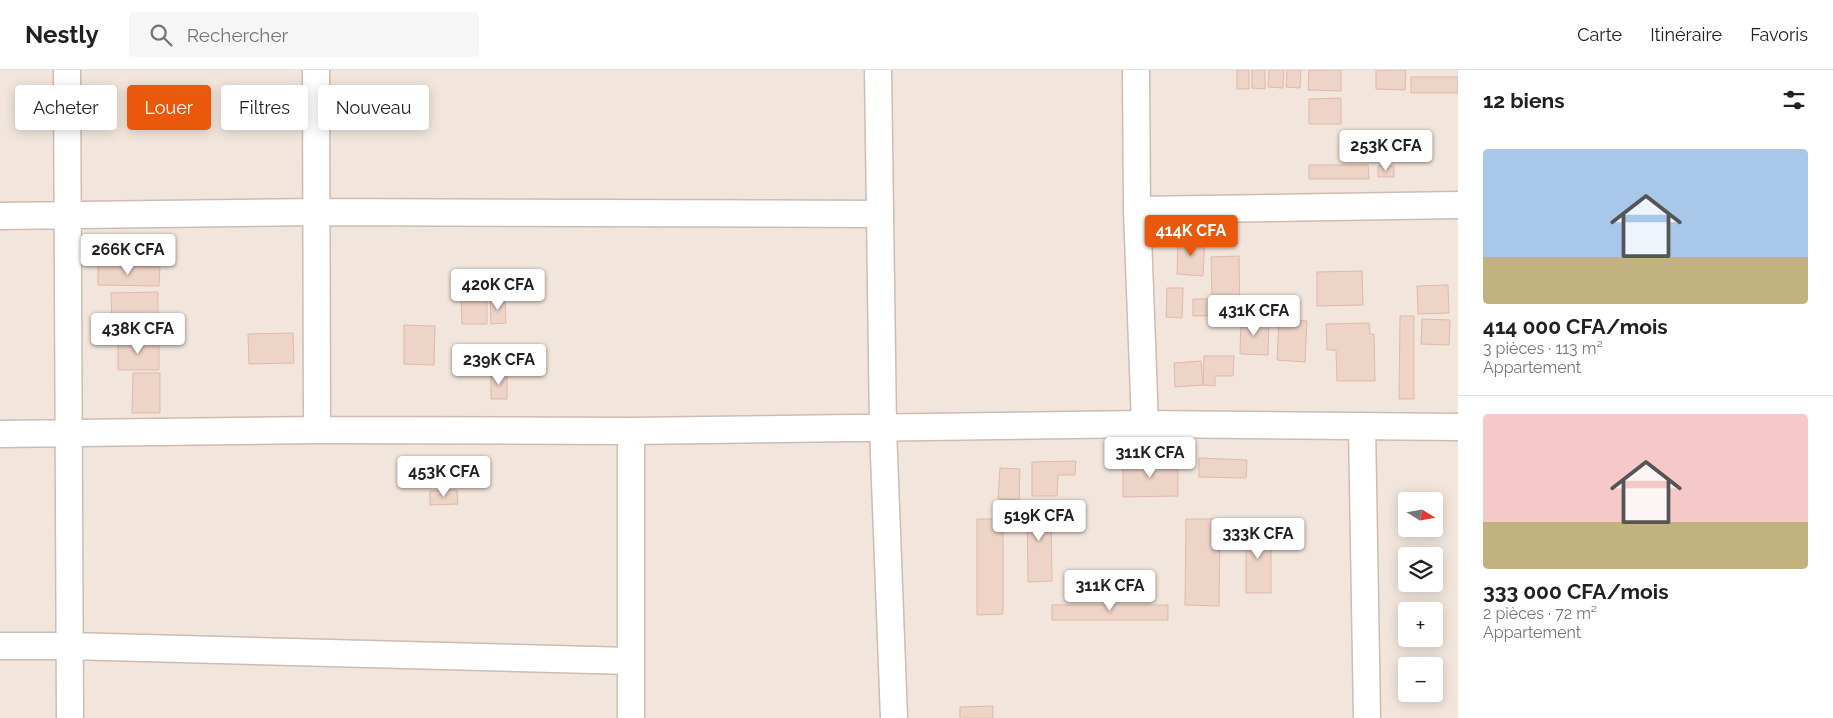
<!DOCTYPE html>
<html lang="fr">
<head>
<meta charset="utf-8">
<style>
	:root { --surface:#fff; --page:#f6f6f6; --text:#202124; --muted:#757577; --line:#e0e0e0; --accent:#ea580c }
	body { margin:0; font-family:Raleway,sans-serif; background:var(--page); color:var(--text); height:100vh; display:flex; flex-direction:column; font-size:19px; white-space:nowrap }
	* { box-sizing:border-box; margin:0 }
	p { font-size:16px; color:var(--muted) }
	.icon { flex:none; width:28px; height:28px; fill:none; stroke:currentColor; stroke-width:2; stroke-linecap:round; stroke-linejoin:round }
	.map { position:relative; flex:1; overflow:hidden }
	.drawer { display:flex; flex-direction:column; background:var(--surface); width:375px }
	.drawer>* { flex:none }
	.hud { position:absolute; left:15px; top:15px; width:475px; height:45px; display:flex; gap:10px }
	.needle { width:32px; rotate:101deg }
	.tools { position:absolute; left:1398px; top:422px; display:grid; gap:10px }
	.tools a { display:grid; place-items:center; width:45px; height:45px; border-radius:5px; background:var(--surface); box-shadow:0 2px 12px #0003; font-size:25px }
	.price { position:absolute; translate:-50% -42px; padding:0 11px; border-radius:5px; background:#fff; color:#222; font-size:16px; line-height:32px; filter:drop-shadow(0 1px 2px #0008) }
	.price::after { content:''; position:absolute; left:50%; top:30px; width:15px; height:11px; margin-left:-8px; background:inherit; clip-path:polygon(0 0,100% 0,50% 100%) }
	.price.active { background:var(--accent); color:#fff }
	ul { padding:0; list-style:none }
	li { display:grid; align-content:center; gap:10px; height:265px; padding:0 25px }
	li+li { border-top:1px solid var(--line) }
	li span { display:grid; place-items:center; height:155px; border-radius:5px; color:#555 }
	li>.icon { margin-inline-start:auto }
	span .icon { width:90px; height:90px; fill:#fffc; stroke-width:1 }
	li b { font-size:21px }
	h2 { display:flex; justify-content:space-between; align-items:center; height:60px; padding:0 25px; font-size:21px }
	.chip { padding:0 18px; border-radius:5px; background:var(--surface); box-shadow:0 2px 12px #0003; font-size:18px; line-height:45px }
	.chip.active { background:var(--accent); color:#fff }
	header { display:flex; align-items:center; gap:30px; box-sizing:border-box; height:70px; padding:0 25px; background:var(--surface); border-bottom:1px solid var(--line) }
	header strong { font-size:24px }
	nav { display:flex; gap:28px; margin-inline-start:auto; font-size:18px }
	.search { width:350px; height:45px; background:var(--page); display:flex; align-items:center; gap:12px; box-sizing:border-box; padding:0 18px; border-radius:5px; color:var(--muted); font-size:19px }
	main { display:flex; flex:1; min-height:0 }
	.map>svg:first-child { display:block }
	.residential { fill:#f2e6dc; fill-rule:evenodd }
	.building { fill:#eed3c7; stroke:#dfb9a9 }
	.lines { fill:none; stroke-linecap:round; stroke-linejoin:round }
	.minor-casing { stroke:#cdbcb3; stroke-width:29 }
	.minor { stroke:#fff; stroke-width:26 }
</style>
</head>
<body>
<header>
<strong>Nestly</strong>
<div class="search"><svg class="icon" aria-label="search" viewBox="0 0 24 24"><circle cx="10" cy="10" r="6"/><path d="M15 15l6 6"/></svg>Rechercher</div>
<nav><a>Carte</a><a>Itinéraire</a><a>Favoris</a></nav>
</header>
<main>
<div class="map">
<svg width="1458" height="648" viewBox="0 0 1458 648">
	<rect width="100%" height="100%" fill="#fbf4ed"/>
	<path class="residential" d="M0 0H1458V648H0ZM1406 431H1434V459H1406ZM1406 486H1434V514H1406ZM1406 541H1434V569H1406ZM1406 596H1434V624H1406Z"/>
	<path class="building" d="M1237 0H1249V19H1237Z
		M1252 0H1265V19L1252 18Z
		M1269 0H1284L1283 18 1268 17Z
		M1287 0H1301L1300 18 1286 17Z
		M1309 0H1341V21L1308 20Z
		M1376 0H1406L1405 20 1376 19Z
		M1411 7H1458V23H1411Z
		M1341 28V54H1309V29Z
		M1309 95H1368L1369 109H1309Z
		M1378 96H1394V107H1378Z
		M1190 167 1205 168 1203 206 1177 204 1178 172 1189 173Z
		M1239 186 1240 245 1193 246V229H1212L1211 187Z
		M98 195 160 197 159 216 98 215Z
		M1362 201 1363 235 1317 236V202Z
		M1448 215 1449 243 1418 244 1417 216Z
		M1167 218H1183L1182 248 1166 247Z
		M158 222V253L112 254 111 223Z
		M505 227 506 253 491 254 490 228Z
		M461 228H487V254H462Z
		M1400 246H1414V329H1399Z
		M1241 249 1269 250 1268 285 1240 284Z
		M1422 249 1450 250 1449 275 1421 274Z
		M1279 250 1307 251 1305 292 1277 290Z
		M1369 253 1370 264H1374L1375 311H1337L1336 280H1327L1326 254Z
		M404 255 435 256 434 295 404 294Z
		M293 263 294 293 249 294 248 264Z
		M118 270H159V300H118Z
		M1204 286H1234L1233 306H1215V316L1203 315Z
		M1201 291 1203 315 1175 317 1174 293Z
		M133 303H160V343H132Z
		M491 303H507V329H491Z
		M1199 388 1247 390 1246 408 1199 407Z
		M1076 391 1075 405H1058L1057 426H1032V392Z
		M1123 392H1178V426L1123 427Z
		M1000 398 1020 399 1019 430 998 429Z
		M457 420 458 434 430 435V421Z
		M1027 433H1051L1052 511 1028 512Z
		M977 449H1003V544L977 545Z
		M1186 449H1220L1219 536 1185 535Z
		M1246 457H1271V523H1246Z
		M1052 535H1168V550H1052Z
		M993 636V648H960V637Z"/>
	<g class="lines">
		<g class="minor-casing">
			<path id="minor" d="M67 0 70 648
				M316 0 317 360
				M878 0 883 358 894 648
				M1136 0 1137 140 1145 354
				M1137 140 1458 135
				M0 146 316 142 880 144
				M1362 356 1367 648
				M0 364 317 360 631 361 1145 354 1458 357
				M0 576H69L630 591
				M631 648V361"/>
		</g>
		<use href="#minor" class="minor"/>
	</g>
</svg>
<div class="tools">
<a><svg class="needle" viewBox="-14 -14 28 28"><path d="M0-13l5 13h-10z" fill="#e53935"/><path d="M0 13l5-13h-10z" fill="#757577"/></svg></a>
<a><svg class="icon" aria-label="layers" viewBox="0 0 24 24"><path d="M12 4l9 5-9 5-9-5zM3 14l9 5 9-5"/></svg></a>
<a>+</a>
<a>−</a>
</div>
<b class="price" style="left:1386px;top:102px">253K CFA</b>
<b class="price active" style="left:1191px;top:187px">414K CFA</b>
<b class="price" style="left:128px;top:206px">266K CFA</b>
<b class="price" style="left:498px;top:241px">420K CFA</b>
<b class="price" style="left:1254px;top:267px">431K CFA</b>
<b class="price" style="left:138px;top:285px">438K CFA</b>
<b class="price" style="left:499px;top:316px">239K CFA</b>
<b class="price" style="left:1150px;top:409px">311K CFA</b>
<b class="price" style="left:444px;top:428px">453K CFA</b>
<b class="price" style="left:1039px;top:472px">519K CFA</b>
<b class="price" style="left:1258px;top:490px">333K CFA</b>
<b class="price" style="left:1110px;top:542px">311K CFA</b>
<div class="hud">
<a class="chip">Acheter</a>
<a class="chip active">Louer</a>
<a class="chip">Filtres</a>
<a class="chip">Nouveau</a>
</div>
</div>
<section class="drawer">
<h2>12 biens<svg class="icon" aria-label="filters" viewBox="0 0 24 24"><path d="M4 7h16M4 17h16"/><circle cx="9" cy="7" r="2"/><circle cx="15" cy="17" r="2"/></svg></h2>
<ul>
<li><span style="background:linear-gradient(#a9c7e8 70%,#c2b280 0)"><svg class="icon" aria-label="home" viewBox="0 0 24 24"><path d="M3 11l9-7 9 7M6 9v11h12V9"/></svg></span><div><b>414 000 CFA/mois</b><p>3 pièces · 113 m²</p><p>Appartement</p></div></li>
<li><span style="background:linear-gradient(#f6c9c9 70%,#c2b280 0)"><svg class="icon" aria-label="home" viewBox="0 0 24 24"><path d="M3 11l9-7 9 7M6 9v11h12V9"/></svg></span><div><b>333 000 CFA/mois</b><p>2 pièces · 72 m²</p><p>Appartement</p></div></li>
</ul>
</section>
</main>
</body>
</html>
